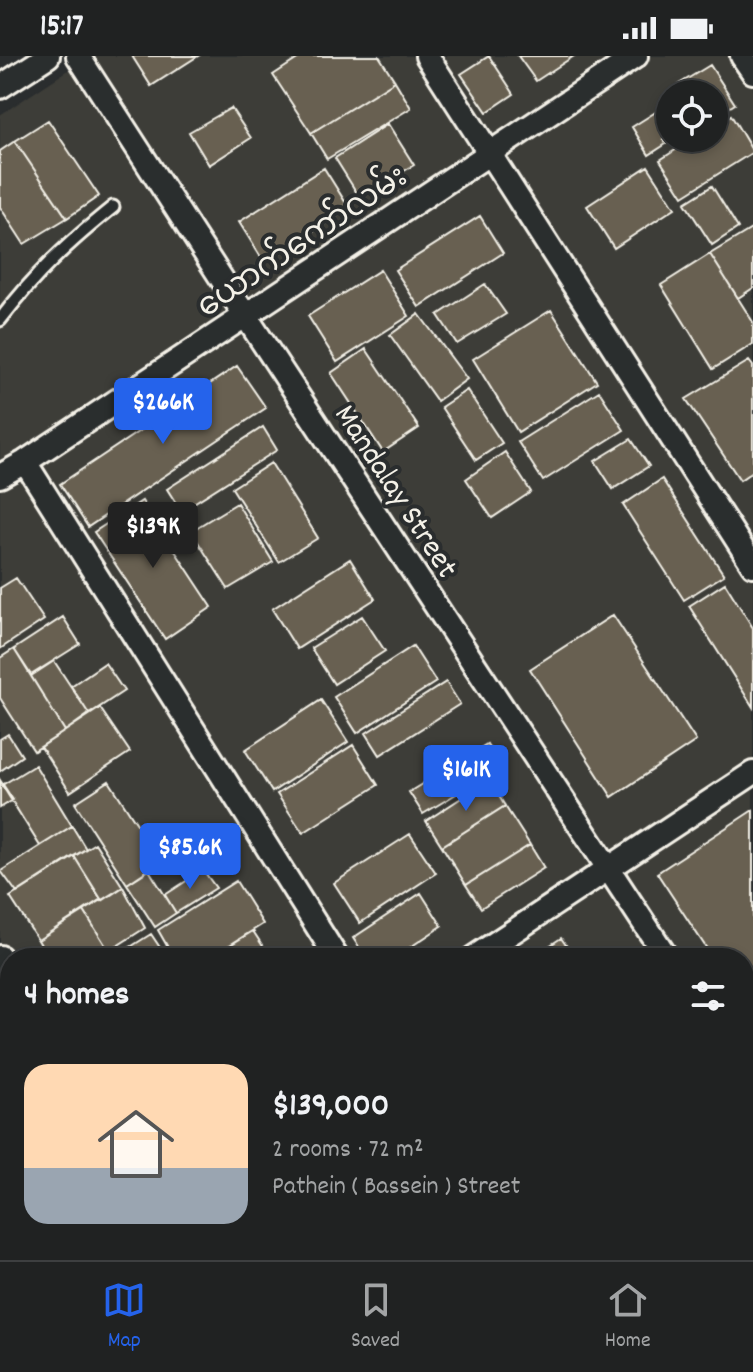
<!DOCTYPE html>
<html lang="en">
<head>
<meta charset="utf-8">
<style>
	:root { --surface:#202222; --page:#282a2a; --text:#f1f3f6; --muted:#a2a4a5; --line:#3d3f40; --accent:#2563eb }
	body { margin:0; font-family:Dekko,"Noto Sans Myanmar",sans-serif; background:var(--page); color:var(--text); height:100vh; display:flex; flex-direction:column; font-size:30px; white-space:nowrap }
	* { box-sizing:border-box; margin:0 }
	p { font-size:26px; color:var(--muted) }
	.icon { flex:none; width:44px; height:44px; fill:none; stroke:currentColor; stroke-width:2; stroke-linecap:round; stroke-linejoin:round }
	.map { position:relative; flex:1; overflow:hidden }
	.drawer { position:absolute; left:0px; top:892px; width:754px; height:312px; display:flex; flex-direction:column; background:var(--surface); border-radius:32px 32px 0 0; box-shadow:0 4px 12px #0003,0 0 0 2px var(--line) }
	.drawer>* { flex:none }
	.fabs { position:absolute; left:656px; top:24px; display:grid; gap:16px }
	.fabs a { display:grid; place-items:center; width:72px; height:72px; border-radius:50%; background:var(--surface); box-shadow:0 4px 12px #0003,0 0 0 2px var(--line); font-size:40px }
	.price { position:absolute; translate:-50% -68px; padding:0 18px; border-radius:8px; background:var(--accent); color:#fff; font-size:26px; line-height:52px; filter:drop-shadow(0 2px 4px #0008) }
	.price::after { content:''; position:absolute; left:50%; top:48px; width:24px; height:18px; margin-left:-12px; background:inherit; clip-path:polygon(0 0,100% 0,50% 100%) }
	.price.active { background:#222; color:#fff }
	ul { padding:0; list-style:none }
	li { display:flex; align-items:center; gap:24px; height:200px; padding:0 24px }
	li+li { border-top:2px solid var(--line) }
	li span { display:grid; place-items:center; flex:none; width:224px; height:160px; border-radius:24px; color:#555 }
	li>.icon { margin-inline-start:auto }
	span .icon { width:96px; height:96px; fill:#fffc; stroke-width:1 }
	li b { font-size:34px }
	h2 { display:flex; justify-content:space-between; align-items:center; height:96px; padding:0 24px; font-size:34px }
	.status { display:flex; justify-content:space-between; align-items:center; height:56px; padding:0 40px; background:var(--surface); direction:ltr }
	.status svg { height:22px; fill:currentColor }
	.dock { display:flex; justify-content:space-around; align-items:center; height:112px; border-top:2px solid var(--line); background:var(--surface); font-size:22px; color:var(--muted) }
	.dock a { display:grid; justify-items:center; gap:4px }
	.dock .active { color:var(--accent) }
	.map>svg:first-child { display:block }
	.built { fill:#3d3d38; fill-rule:evenodd }
	.building { fill:#686151; stroke:#f4f1e8; stroke-width:2 }
	.lines { fill:none; stroke-linecap:round; stroke-linejoin:round }
	.lane-casing { stroke:#f4f1e8; stroke-width:17 }
	.street-casing { stroke:#f4f1e8; stroke-width:28 }
	.secondary-casing { stroke:#f4f1e8; stroke-width:36 }
	.lane { stroke:#2a2d2e; stroke-width:11 }
	.street { stroke:#2a2d2e; stroke-width:22 }
	.secondary { stroke:#2a2d2e; stroke-width:30 }
	.labels { text-anchor:middle; stroke-width:8; stroke-linejoin:round; paint-order:stroke }
	.street-label { font-size:32px; fill:#f4f1e8; stroke:#2a2d2e }
</style>
</head>
<body>
<div class="status"><b>15:17</b><svg viewBox="0 0 49 12"><path d="M0 12V9h3v3zM5 12V6h3v6zM10 12V3h3v9zM15 12V0h3v12zM26 1h20v11H26zM47 4h2v5h-2z"/></svg></div>
<div class="map">
<svg width="753" height="1204" viewBox="0 0 753 1204">
	<rect width="100%" height="100%" fill="#2a2d2e"/>
	<filter id="ink" filterUnits="userSpaceOnUse"><feTurbulence type="fractalNoise" baseFrequency=".0125" numOctaves="2"/><feDisplacementMap in="SourceGraphic" scale="16" xChannelSelector="R" yChannelSelector="G"/><feConvolveMatrix kernelMatrix="1 2 1 2 8 2 1 2 1" color-interpolation-filters="sRGB"/></filter>
	<g filter="url(#ink)">
		<path class="built" d="M90 0H753V1204H0V59ZM670 38H714V82H670ZM10 902H744V1194H10Z"/>
		<path class="building" d="M132 0H198L151 30Z
			M302 0H379L395 25 311 77 273 19Z
			M489 0 514 38 487 56 461 18Z
			M518 0H574L536 25Z
			M710 9 735 48 714 61V38H684L679 28Z
			M395 25 411 52 327 103 311 77Z
			M231 52 251 82 209 109 189 76Z
			M662 52 670 64V78L663 83 666 88 649 99 632 71Z
			M731 59 753 96 683 140 660 104 694 82H714V70Z
			M48 64 99 140 67 162 15 85Z
			M388 68 414 109 360 142 335 102Z
			M15 85 67 162 24 188 0 151V95Z
			M648 110 675 152 614 192 587 150Z
			M324 112 349 152 264 206 239 166Z
			M712 130 738 172 712 189 685 147Z
			M480 160 503 197 419 251 395 214Z
			M753 172V232L738 242 710 198Z
			M710 198 753 266V288L713 313 661 229Z
			M380 214 409 260 337 306 308 260Z
			M485 228 506 258 457 288 438 259Z
			M551 254 597 326 518 376 473 303Z
			M419 258 467 323 437 345 390 279Z
			M366 293 419 372 383 396 331 317Z
			M749 305 753 310V415L740 424 686 343Z
			M237 310 266 352 88 471 60 428Z
			M467 334 502 387 476 404 441 351Z
			M599 335 624 374 543 425 518 386Z
			M263 371 277 394 181 455 167 433Z
			M631 383 649 410 613 433 595 405Z
			M505 396 531 436 492 462 466 423Z
			M271 407 318 482 279 506 232 432Z
			M662 423 724 519 684 544 623 449Z
			M142 445 212 551 165 583 94 476Z
			M237 447 273 506 228 533 191 475Z
			M350 503 375 543 297 593 272 553Z
			M16 522 44 564 0 593V532Z
			M725 527 753 572V651L689 550Z
			M613 559 696 685 612 741 530 613Z
			M362 560 385 595 334 628 311 592Z
			M63 561 80 588 31 619 14 593Z
			M413 590 436 626 357 677 334 641Z
			M14 593 65 675 34 695 0 642V602Z
			M54 605 89 658 65 675 31 620Z
			M105 607 124 635 89 658 71 630Z
			M446 626 460 648 380 699 366 677Z
			M321 644 348 686 272 736 245 694Z
			M100 652 130 696 70 736 41 691Z
			M8 678 22 700 0 715V683Z
			M487 688 501 711 423 758 409 736Z
			M353 689 378 729 303 777 277 738Z
			M35 709 72 770 40 790 2 729Z
			M0 724 13 744 0 752Z
			M489 724 505 750 442 790 426 765Z
			M109 725 161 805 127 828 75 747Z
			M505 750 530 789 466 829 442 790Z
			M753 754V953L749 956 744 949V902H713L657 817Z
			M72 770 86 793 17 837 1 815Z
			M410 778 436 817 360 867 334 827Z
			M95 787 123 831 102 845 74 800Z
			M530 789 544 812 481 852 466 829Z
			M74 800 101 843 38 884 10 841Z
			M149 814 176 857 155 871 127 828Z
			M203 814 216 832 176 857 165 839Z
			M236 825 263 868 209 902H174L158 874Z
			M123 831 145 872 109 895 84 855Z
			M421 837 442 870 394 902H366L353 882Z
			M84 855 109 895 99 902H49L38 884Z
			M253 875 266 895 255 902H209Z
			M151 878 167 902H113Z
			M561 882 575 902H531Z
			M10 1020V1090L0 1076V1026Z
			M0 1076 10 1090V1194H80L87 1204H0Z
			M237 1194H276L261 1204H244Z
			M308 1194H343L349 1204H314Z"/>
		<g class="lines">
			<g class="lane-casing">
				<path id="lane" d="M0 264C36 217 67 188 113 151"/>
			</g>
			<g class="street-casing">
				<path id="street" d="M78 0 245 259 667 902
					M427 0 753 509
					M742 0 753 16
					M0 31 48 0
					M25 406 337 902
					M0 420 25 406 636 0
					M0 901 10 917
					M473 902 753 717
					M744 1019 753 1032
					M189 1194 195 1204"/>
			</g>
			<g class="secondary-casing">
				<path id="secondary" d="M744 1057 753 1051
					M519 1204 534 1194"/>
			</g>
			<use href="#lane" class="lane"/>
			<use href="#street" class="street"/>
			<use href="#secondary" class="secondary"/>
		</g>
	</g>
	<g class="labels">
		<g class="street-label">
			<text transform="translate(301 184) rotate(-34)" y="11">ယောက်ကော်လမ်း</text>
			<text transform="translate(398 434) rotate(57)" y="11">Mandalay Street</text>
		</g>
	</g>
</svg>
<div class="fabs">
<a><svg class="icon" aria-label="locate" viewBox="0 0 24 24"><circle cx="12" cy="12" r="6"/><path d="M12 2v4M12 18v4M2 12h4M18 12h4"/></svg></a>
</div>
<b class="price" style="left:163px;top:390px">$266K</b>
<b class="price active" style="left:153px;top:514px">$139K</b>
<b class="price" style="left:466px;top:757px">$161K</b>
<b class="price" style="left:190px;top:835px">$85.6K</b>
<section class="drawer">
<h2>4 homes<svg class="icon" aria-label="filters" viewBox="0 0 24 24"><path d="M4 7h16M4 17h16"/><circle cx="9" cy="7" r="2"/><circle cx="15" cy="17" r="2"/></svg></h2>
<ul>
<li><span style="background:linear-gradient(#ffd9b3 65%,#9aa5b1 0)"><svg class="icon" aria-label="home" viewBox="0 0 24 24"><path d="M3 11l9-7 9 7M6 9v11h12V9"/></svg></span><div><b>$139,000</b><p>2 rooms · 72 m²</p><p>Pathein ( Bassein ) Street</p></div></li>
</ul>
</section>
</div>
<nav class="dock">
<a class="active"><svg class="icon" aria-label="map" viewBox="0 0 24 24"><path d="M3 6l6-2 6 2 6-2v14l-6 2-6-2-6 2zM9 4v14M15 6v14"/></svg>Map</a>
<a><svg class="icon" aria-label="saved" viewBox="0 0 24 24"><path d="M7 4h10v16l-5-4-5 4z"/></svg>Saved</a>
<a><svg class="icon" aria-label="home" viewBox="0 0 24 24"><path d="M3 11l9-7 9 7M6 9v11h12V9"/></svg>Home</a>
</nav>
</body>
</html>
